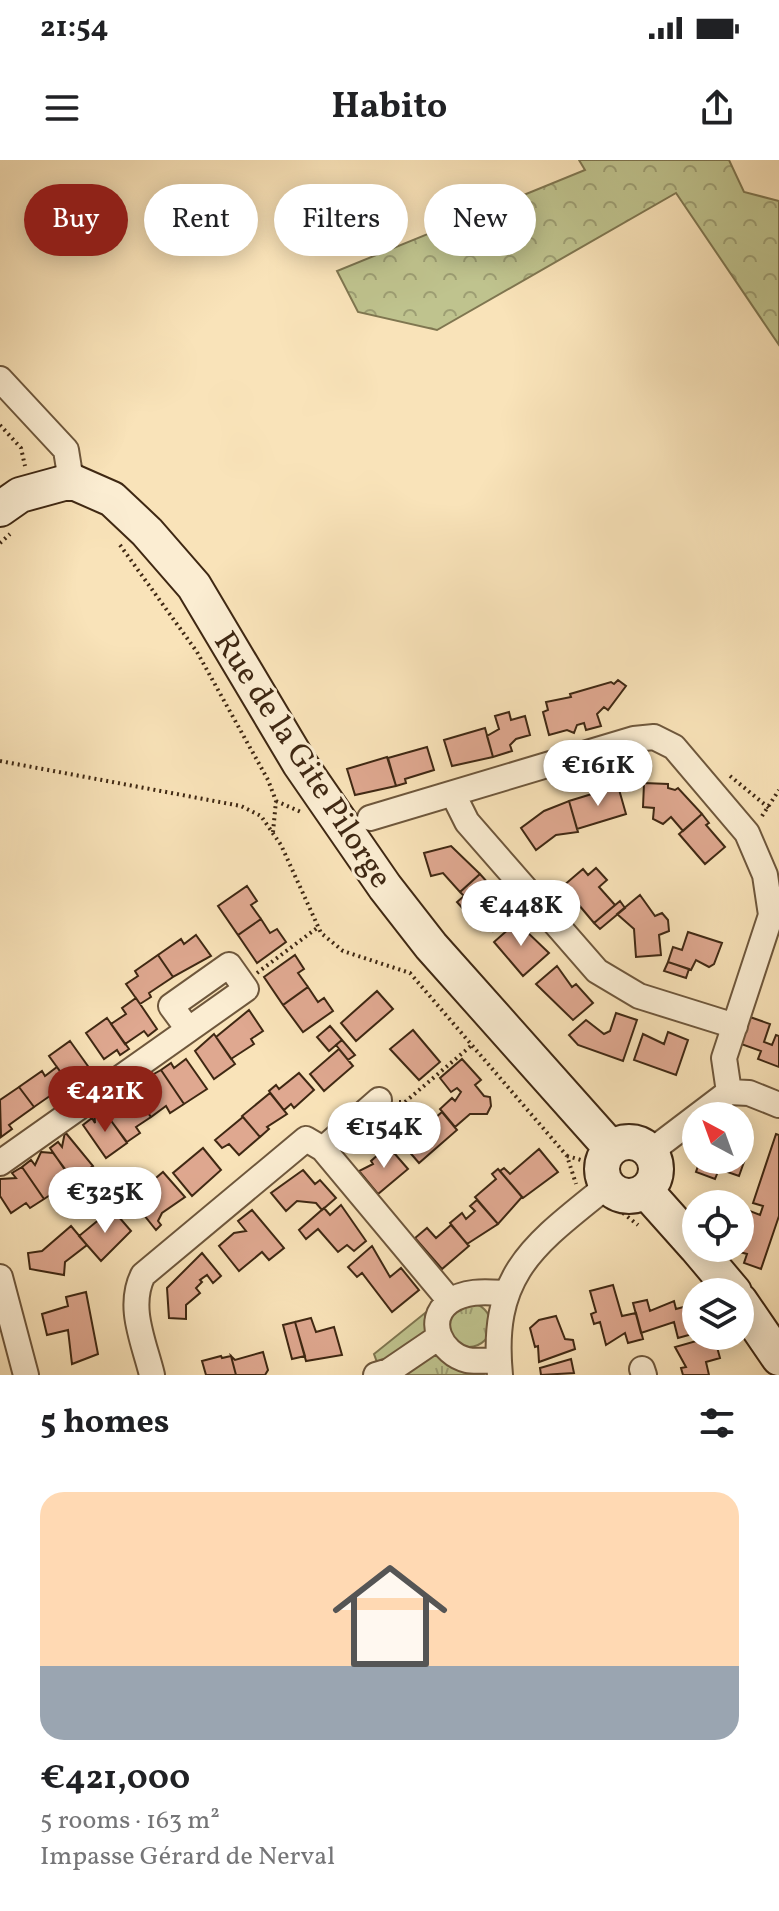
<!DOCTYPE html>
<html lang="en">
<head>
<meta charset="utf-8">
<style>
	:root { --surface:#fff; --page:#f6f6f6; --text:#202124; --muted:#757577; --line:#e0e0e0; --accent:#8f2418 }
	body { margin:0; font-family:Vollkorn,serif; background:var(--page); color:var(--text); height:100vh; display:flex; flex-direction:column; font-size:30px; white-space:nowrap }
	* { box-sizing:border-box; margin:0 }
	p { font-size:26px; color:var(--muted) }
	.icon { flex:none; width:44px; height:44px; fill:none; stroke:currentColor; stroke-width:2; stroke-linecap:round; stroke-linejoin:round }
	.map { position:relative; height:1215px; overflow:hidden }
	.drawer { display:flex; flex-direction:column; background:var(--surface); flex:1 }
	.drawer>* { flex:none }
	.banner { position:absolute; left:24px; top:24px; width:732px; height:72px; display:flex; gap:16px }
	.needle { width:52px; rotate:319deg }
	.controls { position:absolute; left:682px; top:942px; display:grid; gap:16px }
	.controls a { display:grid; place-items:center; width:72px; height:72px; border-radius:50%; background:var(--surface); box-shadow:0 4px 20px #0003; font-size:40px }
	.price { position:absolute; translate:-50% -68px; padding:0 18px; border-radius:28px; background:#fff; color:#222; font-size:26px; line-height:52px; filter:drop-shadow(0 2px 4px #0008) }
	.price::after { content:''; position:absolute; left:50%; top:48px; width:24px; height:18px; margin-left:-12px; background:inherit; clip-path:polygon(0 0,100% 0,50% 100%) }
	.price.selected { background:var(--accent); color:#fff }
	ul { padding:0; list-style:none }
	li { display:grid; align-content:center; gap:16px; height:424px; padding:0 40px }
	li+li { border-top:2px solid var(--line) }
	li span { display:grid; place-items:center; height:248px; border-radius:24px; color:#555 }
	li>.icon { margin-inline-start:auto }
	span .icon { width:144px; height:144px; fill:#fffc; stroke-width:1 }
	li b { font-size:34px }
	h2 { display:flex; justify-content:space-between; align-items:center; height:96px; padding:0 40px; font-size:34px }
	.pill { padding:0 28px; border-radius:36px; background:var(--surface); box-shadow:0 4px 20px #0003; font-size:28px; line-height:72px }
	.pill.selected { background:var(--accent); color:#fff }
	.status { display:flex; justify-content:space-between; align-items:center; height:56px; padding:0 40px; background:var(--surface); direction:ltr }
	.status svg { height:22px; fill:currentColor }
	header { display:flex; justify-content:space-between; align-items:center; height:104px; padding:0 40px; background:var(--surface); font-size:36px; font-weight:700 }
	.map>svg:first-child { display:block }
	.grass { fill:url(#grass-tufts); stroke:#7f7650; stroke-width:2 }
	.forest { fill:url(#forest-crowns); stroke:#7f7650; stroke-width:2 }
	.building { fill:#dfa890; stroke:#3f2813; stroke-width:2 }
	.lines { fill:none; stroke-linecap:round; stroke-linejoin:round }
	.street-casing { stroke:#6e573c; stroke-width:28 }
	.secondary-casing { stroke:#3f2813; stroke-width:38 }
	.path { stroke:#3f2813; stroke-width:4; stroke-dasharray:2 4; stroke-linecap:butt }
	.street { stroke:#fbedd2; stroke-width:24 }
	.secondary { stroke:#fbedd2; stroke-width:34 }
	.labels { text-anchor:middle; stroke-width:6; stroke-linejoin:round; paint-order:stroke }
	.street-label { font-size:32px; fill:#3f2813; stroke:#fbedd2 }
</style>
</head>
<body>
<div class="status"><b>21:54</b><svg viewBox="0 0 49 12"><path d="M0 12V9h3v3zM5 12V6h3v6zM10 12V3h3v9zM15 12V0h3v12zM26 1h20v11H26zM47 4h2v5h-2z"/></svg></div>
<header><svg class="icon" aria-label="menu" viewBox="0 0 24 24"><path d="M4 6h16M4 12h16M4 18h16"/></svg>Habito<svg class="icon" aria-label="share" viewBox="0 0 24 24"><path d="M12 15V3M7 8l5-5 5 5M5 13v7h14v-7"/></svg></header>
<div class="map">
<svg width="779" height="1215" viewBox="0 0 779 1215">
	<defs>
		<pattern id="grass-tufts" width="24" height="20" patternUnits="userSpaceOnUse" patternTransform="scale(2)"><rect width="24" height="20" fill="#bfc38e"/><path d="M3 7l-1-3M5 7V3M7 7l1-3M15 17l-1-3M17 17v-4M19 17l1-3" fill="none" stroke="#9d9e73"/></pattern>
		<pattern id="forest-crowns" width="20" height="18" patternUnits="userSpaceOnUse" patternTransform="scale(2)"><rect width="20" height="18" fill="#bfc38e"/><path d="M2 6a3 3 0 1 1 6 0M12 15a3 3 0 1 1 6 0" fill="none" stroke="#9d9e73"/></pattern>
	</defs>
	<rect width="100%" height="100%" fill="#f9e3b9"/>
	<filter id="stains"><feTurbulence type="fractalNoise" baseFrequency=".0025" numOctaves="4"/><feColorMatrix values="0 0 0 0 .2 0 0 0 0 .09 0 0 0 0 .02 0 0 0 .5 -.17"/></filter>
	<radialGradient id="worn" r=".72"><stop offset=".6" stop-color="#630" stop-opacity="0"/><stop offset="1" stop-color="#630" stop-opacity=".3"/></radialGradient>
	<path class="grass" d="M447 1165a22 22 0 1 1 44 0a22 22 0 1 1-44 0Z
		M425 1153V1172L378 1205 374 1194Z
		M438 1192 474 1206 484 1215H394Z"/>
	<path class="forest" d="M579 0H729L744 32 779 41V185L676 33 437 170 358 152 337 111 585 10Z"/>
	<path class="building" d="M618 520 626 526 608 550 604 547 597 554 601 566 586 570 584 563 577 565 574 573 567 570 549 575 543 552 548 550 546 542 571 537 570 534 611 522 614 524Z
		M509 552 511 560 525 556 530 575 516 579 510 585 512 591 493 597 487 576 499 569 495 556Z
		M485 568 493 597 452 606 444 580Z
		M427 587 434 610 405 619 406 623 396 626 388 598Z
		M387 597 396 626 355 635 347 609Z
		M644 623 668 624V628L675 630 678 628 702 654 683 671 671 657 663 664 653 659 654 648 643 647Z
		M618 626 626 654 577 669 569 641Z
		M569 641 578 672 556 675 536 690 521 668 544 651Z
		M702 654 709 663 706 665 725 687 705 704 679 674Z
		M451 686 480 714 460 732 443 713 431 716 424 693Z
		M596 708 607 720 599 727 615 745 594 763 563 726 583 709 588 715Z
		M480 714 488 723 482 729 498 737 512 754 493 771 479 755 473 760 457 742 464 736 460 732Z
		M247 726 257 741 251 745 261 759 238 775 218 746Z
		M640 735 655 756 662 753 668 760 669 771 659 775 661 795 636 797 634 769 617 754Z
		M620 741 625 748 600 769 594 763Z
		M261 759 270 773 277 769 286 782 257 803 238 775Z
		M520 759 529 769 526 771 549 793 523 816 494 782Z
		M688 772 722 783 714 804 709 807 696 800 691 810 668 802 673 787 682 790Z
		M196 775 211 796 173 817 158 795 181 779 184 784Z
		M158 795 173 817 149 833 151 837 140 844 126 824 138 816 135 811Z
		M295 795 304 809 298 813 308 827 283 845 264 817Z
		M668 802 689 809 686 818 664 811Z
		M557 806 572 827 576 824 593 843 573 860 536 824Z
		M308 827 318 842 324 838 333 851 303 872 283 845Z
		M377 831 393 849 356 881 341 863Z
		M136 838 157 869 148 876 144 871 125 884 111 864 126 854 122 848Z
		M249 850 263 871 251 879 254 884 231 899 216 877Z
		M616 853 637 860 623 901 578 885 569 875 586 860 604 874 610 871Z
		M750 857 770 864 764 882 772 885 776 875 779 876V907L758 899 761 891 741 884Z
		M107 858 129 889 120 895 117 890 104 899 86 873Z
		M330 866 342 880 329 891 317 877Z
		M413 870 440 902 419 920 390 889Z
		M668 872 688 880 676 915 634 900 643 874 664 884Z
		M214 874 235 904 214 919 195 891Z
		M342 880 355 895 348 900 336 885Z
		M70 881 90 909 77 918 80 923 72 928 49 896Z
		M339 889 353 906 324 931 310 914Z
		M186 899 207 929 184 944 161 910 171 903 174 908Z
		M462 899 481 920 475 925 484 936 490 937 491 946 487 954H470L455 967 440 949 452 938 455 941 461 932 457 928 451 932 440 918Z
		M57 907 72 928 61 936 57 931 34 947 19 927 42 911 45 916Z
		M161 910 184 944 170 953 166 946 151 957 135 935 156 921 152 915Z
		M299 913 314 930 294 948 291 944 284 950 269 931 276 925 279 929Z
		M19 927 34 947 9 965 12 969 1 977 0 940Z
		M270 933 287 954 267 967 269 969 260 977 242 956Z
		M135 935 151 957 136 967 140 973 127 982 103 950 113 943 116 948Z
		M94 948 107 955 127 983 106 998 83 965 92 958 95 963Z
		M429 950 435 958 442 952 457 970 419 1003 399 980 419 964 417 960Z
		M243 957 260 977 239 995 229 984 222 988 215 980Z
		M65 972 93 1006 72 1020 50 988 58 982 62 987Z
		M776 974 779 975V1056L761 1109 744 1103 747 1094 736 1091 740 1088 750 1051 760 1055 763 1046 753 1043Z
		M740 985 749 988 739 1016 719 1009 715 1019 696 1012 700 1000H740Z
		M388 986 408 1009 378 1034 359 1011 373 1004 371 1001Z
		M203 988 221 1010 192 1036 173 1013Z
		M539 989 558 1012 523 1038 500 1011 504 1008 510 1014Z
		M41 992 53 993 68 1013 53 1023 58 1030 44 1039 22 1007 31 1000 35 1005Z
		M22 1007 44 1039 30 1048 26 1043 11 1053 0 1036V1019L16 1018 12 1013Z
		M498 1009 522 1037 498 1064 475 1037 496 1019 492 1014Z
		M303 1010 315 1024 320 1020 336 1038 322 1050 316 1043 297 1041 286 1051 271 1033Z
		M163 1012 185 1037 162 1053 158 1061 161 1065 156 1070 124 1030 136 1019 144 1028Z
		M477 1040 498 1064 467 1084 450 1063 462 1053 466 1059 475 1051 470 1046Z
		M341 1045 366 1081 354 1091 347 1085 338 1092 318 1069 306 1079 299 1070 324 1048 330 1055Z
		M112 1049 131 1071 101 1101 79 1076Z
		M252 1050 284 1088 269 1100 262 1092 239 1111 219 1086 234 1073 246 1071 238 1061Z
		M451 1065 469 1086 442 1109 415 1078 427 1068 436 1078Z
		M71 1066 87 1085 65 1102 64 1115 30 1109 28 1093 42 1091Z
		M372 1086 390 1117 401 1108 419 1130 392 1152 362 1113 357 1117 348 1107Z
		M202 1093 221 1116 213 1123 207 1115 200 1120 202 1122 196 1128 200 1133 186 1145V1159L169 1158 167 1128Z
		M613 1125 622 1156 636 1153 643 1179 628 1183 625 1173 606 1185 600 1162 594 1164 591 1154 596 1152 590 1131Z
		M86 1132 98 1194 72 1204 68 1170 47 1175 42 1154 68 1146 66 1137Z
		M647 1140 650 1151 674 1141 676 1149 691 1145 696 1173 678 1178 674 1162 641 1173 633 1143Z
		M556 1156 565 1179 573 1180 575 1189 539 1202 538 1186 535 1187 530 1168 539 1160Z
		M311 1158 316 1172 334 1167 342 1195 306 1201 295 1162Z
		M295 1162 305 1196 292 1199 283 1165Z
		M714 1176 720 1198 706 1202 709 1215H683L681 1208 686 1207 675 1187Z
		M263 1192 268 1210 265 1215H236L231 1196 235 1200Z
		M221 1196 222 1198 231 1196 236 1215H206L202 1201Z
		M571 1199 574 1213 541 1215 540 1208Z"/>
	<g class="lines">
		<g class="street-casing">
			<path id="street" d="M0 219 66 290 71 321
				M454 636 467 662 597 811 639 836 735 866
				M370 658 634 579 654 577 674 587 747 673 765 715 771 755 724 898 729 932
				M323 989 379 940
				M650 992 729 932 749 933 779 945
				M0 1003 246 829 229 805 171 846 188 869
				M0 1117 26 1215
				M499 1200C489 1200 476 1202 467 1200 441 1194 425 1160 449 1142 465 1130 486 1132 504 1133
				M642 1209 644 1215
				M152 1215C144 1182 127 1147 143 1115L306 979 323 989 450 1141
				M376 1215 389 1211 439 1177
				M500 1215C490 1113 534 1085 607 1026"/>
		</g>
		<g class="secondary-casing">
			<path id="secondary" d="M0 349 20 335 71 321 112 339 147 372 194 426 300 604 385 727 431 786 611 988
				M602 1009a27 27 0 1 1 54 0a27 27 0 1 1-54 0Z
				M646 1031 696 1087
				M697 1088 734 1132
				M740 1141 779 1198"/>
		</g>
		<path class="path" d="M0 265 21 288 25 306
			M0 383 10 374
			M120 385 197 492 268 620 276 641 273 672
			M0 601 241 646 261 656 281 685 321 773 343 791 410 813 567 996 576 1024
			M730 616 769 648
			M276 641 301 652
			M762 656 779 630
			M257 813 317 768
			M399 942H405L472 885
			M567 996 588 1002
			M612 1049 619 1050 638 1065"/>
		<use href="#street" class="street"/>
		<use href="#secondary" class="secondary"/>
	</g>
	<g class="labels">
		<g class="street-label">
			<text transform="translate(304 599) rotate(57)" y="11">Rue de la Gite Pilorge</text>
		</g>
	</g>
	<rect width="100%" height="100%" filter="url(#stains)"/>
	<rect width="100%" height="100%" fill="url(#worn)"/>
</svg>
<div class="controls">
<a><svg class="needle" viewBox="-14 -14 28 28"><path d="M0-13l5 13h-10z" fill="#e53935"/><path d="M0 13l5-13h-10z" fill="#757577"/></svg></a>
<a><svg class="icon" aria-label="locate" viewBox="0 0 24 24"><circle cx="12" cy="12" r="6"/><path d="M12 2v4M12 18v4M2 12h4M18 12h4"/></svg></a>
<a><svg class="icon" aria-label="layers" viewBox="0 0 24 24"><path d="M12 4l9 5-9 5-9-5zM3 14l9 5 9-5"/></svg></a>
</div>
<b class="price" style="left:598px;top:648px">€161K</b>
<b class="price" style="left:521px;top:788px">€448K</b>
<b class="price selected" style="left:105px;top:974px">€421K</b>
<b class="price" style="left:384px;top:1010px">€154K</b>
<b class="price" style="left:105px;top:1075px">€325K</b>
<div class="banner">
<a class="pill selected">Buy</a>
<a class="pill">Rent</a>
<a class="pill">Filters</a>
<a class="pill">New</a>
</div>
</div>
<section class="drawer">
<h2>5 homes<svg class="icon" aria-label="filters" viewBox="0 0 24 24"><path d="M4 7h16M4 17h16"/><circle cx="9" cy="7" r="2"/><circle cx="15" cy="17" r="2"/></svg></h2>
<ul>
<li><span style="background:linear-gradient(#ffd9b3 70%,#9aa5b1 0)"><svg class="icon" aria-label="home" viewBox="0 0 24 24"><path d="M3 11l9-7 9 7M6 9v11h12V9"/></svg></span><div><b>€421,000</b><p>5 rooms · 163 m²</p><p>Impasse Gérard de Nerval</p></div></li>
</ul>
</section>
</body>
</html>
